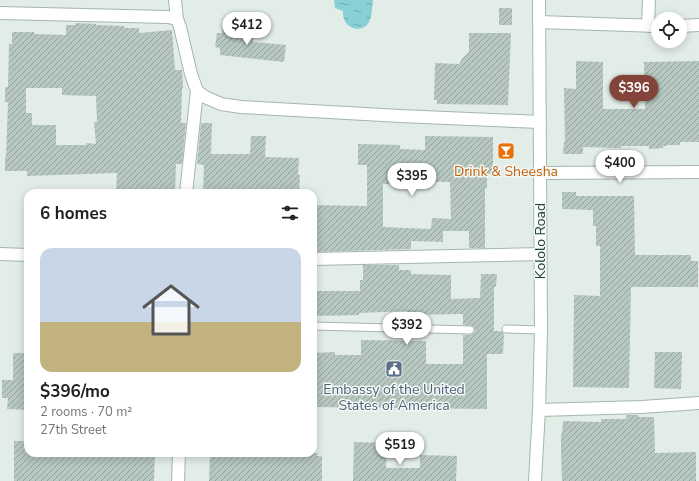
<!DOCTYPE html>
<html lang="en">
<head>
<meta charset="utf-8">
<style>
	:root { --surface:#fff; --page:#f2f2f2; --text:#202124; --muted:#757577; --line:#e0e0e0; --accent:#82443a }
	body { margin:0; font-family:"Nunito Sans",sans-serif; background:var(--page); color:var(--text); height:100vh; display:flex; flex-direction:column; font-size:15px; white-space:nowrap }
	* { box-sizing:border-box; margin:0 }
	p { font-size:13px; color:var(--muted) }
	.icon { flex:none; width:22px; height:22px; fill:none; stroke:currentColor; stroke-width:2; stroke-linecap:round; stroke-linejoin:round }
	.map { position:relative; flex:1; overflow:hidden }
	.sheet { position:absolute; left:24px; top:189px; width:293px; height:268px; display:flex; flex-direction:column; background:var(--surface); border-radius:12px; box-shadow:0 2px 10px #0003 }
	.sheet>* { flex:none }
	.controls { position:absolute; left:651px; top:12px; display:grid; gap:8px }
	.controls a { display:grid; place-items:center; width:36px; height:36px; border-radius:50%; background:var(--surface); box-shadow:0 2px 10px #0003; font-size:20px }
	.price { position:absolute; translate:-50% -34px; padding:0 9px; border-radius:14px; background:#fff; color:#222; font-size:13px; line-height:26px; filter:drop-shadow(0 1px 2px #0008) }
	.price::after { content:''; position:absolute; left:50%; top:24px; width:12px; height:9px; margin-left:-6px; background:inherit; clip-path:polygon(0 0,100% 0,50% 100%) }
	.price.active { background:var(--accent); color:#fff }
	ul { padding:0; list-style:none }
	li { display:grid; align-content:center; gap:8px; height:212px; padding:0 16px }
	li+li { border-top:1px solid var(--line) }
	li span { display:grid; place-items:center; height:124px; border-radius:12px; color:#555 }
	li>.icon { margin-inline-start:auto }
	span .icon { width:72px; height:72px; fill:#fffc; stroke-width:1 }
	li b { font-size:17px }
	h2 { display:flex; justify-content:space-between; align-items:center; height:48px; padding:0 16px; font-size:17px }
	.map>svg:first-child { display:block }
	.water { fill:url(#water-ripples) }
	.building { fill:url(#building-hatch); fill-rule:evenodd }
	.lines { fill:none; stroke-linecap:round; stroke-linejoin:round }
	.lane-casing { stroke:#a4b6ae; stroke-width:9 }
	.street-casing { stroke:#a4b6ae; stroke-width:14 }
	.secondary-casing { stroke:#a0baae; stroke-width:14 }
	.lane { stroke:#fff; stroke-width:7 }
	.street { stroke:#fff; stroke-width:12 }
	.secondary { stroke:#fff; stroke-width:12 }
	.labels { text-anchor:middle; stroke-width:3; stroke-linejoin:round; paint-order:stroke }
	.food-label { font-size:14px; fill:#c56008; stroke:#f3f9f6 }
	.street-label { font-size:14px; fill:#214035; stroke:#f3f9f6 }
	.service-label { font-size:14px; fill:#4e5e75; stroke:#f3f9f6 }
</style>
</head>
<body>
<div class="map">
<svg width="699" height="481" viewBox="0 0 699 481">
	<defs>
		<pattern id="water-ripples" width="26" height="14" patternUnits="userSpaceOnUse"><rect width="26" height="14" fill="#88d0d5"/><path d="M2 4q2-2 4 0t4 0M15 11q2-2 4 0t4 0" fill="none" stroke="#6faaae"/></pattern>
		<pattern id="building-hatch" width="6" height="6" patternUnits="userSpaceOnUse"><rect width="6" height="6" fill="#b7c8c0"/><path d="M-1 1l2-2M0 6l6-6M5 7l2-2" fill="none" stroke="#94a49d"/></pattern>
	</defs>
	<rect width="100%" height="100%" fill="#e2ede7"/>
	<path class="water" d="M334 0H373C372 7 372 17 369 22 364 32 349 30 345 21 343 18 343 14 343 11L335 8Z"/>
	<path class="building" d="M499 8H512V25H499Z
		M76 23 96 24V25L124 26V28H139V33L172 30 175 70H182L183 88H182L181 123H186L182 164H176L175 193H116L117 173 27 176V171H5V157H6L8 102H5V87H8L9 44H12V32H34V34L66 35V25H75ZM26 88H62V95L96 96 97 122H94L96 144 86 143V145H56V125H32V113H26Z
		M223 26 254 29 253 42 286 45 284 62 220 55V48L215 47 217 33H222Z
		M469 33H511L508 105 437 104V100H434L435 63 459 64 462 59 469 52Z
		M576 61 603 62V109H645L644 62 699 61V142H680V145H667V146H663V148L649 149V146H621V148L583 147V154H563L564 142H565L564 88 576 89Z
		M201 123H212L211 154H250L251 136H266L265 157 299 158 298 175H300L299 193H203L204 165 197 164Z
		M425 136 493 137V174H487V188H485V248H469V231H443V242L411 241V249L313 252V205L367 206V165H358V144L400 145V149L425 150ZM398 181 450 182 451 219 432 218 431 229 383 227V184H398Z
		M562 192H576V196H634L635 255H691V261H698V287H631L629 388 573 387 574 295 600 296V246H596V226H593V210L562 209Z
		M363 265H399V270H411V274L451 275V299L480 298 481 274H497L496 287H494V331H501L504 333 503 354H487V409L314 407 313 353 335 352V355H361V340L426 341V364H463V335H470L474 332 475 330 473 326 463 325V314L407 315V311L359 313V315L313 316V291H360V280H363Z
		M655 352H682L681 389 654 388Z
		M13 353H28V410L7 409 8 398H2V380H13Z
		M627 415H638L639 417H654L655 453 696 452V481H562L561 451V434H562L563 421 601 422V419H626Z
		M14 441H28V453H155L154 481H14Z
		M354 442 387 443 386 468H420V455L457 456 456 481H353Z
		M210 453H318L317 456H322V481H209Z"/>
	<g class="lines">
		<g class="lane-casing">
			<path id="lane" d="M313 326 470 330
				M506 329 541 330"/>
		</g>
		<g class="street-casing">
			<path id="street" d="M175 0 177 19
				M0 13 168 17 177 19 180 27 191 74 197 91 205 97 221 104 241 107 400 116 540 122
				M539 22 658 26
				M648 26 649 0
				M680 26 699 25
				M540 173 699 172
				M186 193 197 91
				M0 254 28 255
				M313 259 540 254
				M539 410 642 407 699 403
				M178 481 179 453"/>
		</g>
		<g class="secondary-casing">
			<path id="secondary" d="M535 481 539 410 541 330 539 0"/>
		</g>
		<use href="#lane" class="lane"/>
		<use href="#street" class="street"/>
		<use href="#secondary" class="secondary"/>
	</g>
	<defs>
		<g id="bar-square" transform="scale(0.9)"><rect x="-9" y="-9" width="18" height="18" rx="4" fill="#e8710a" stroke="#f3f9f6"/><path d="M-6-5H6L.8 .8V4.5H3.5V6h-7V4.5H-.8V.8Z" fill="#fff"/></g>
		<g id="civic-square" transform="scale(0.9)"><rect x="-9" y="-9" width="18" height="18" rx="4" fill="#5c6f8a" stroke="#f3f9f6"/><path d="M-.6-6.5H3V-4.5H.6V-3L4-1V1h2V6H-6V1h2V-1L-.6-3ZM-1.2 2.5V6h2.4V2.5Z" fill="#fff"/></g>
	</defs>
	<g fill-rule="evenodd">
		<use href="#bar-square" x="506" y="151"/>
		<use href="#civic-square" x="394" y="369"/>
	</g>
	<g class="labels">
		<g class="food-label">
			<text x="506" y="176">Drink &amp; Sheesha</text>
		</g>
		<g class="street-label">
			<text transform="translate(540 241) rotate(-90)" y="5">Kololo Road</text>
		</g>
		<g class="service-label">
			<text x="394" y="394">Embassy of the United<tspan x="394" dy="16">States of America</tspan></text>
		</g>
	</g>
</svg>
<div class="controls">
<a><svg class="icon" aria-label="locate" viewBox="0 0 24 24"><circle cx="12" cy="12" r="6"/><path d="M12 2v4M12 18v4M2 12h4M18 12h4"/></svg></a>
</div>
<b class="price" style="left:247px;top:46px">$412</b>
<b class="price active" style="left:634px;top:109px">$396</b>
<b class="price" style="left:620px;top:184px">$400</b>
<b class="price" style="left:412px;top:197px">$395</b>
<b class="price" style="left:407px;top:346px">$392</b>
<b class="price" style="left:400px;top:466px">$519</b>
<section class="sheet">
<h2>6 homes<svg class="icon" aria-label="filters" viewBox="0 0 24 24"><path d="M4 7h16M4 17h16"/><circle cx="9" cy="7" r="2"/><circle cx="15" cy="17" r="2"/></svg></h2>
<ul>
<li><span style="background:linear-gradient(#c9d6e8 60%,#c2b280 0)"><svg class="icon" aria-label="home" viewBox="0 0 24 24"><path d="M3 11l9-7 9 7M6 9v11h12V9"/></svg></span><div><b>$396/mo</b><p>2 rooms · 70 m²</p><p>27th Street</p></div></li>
</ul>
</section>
</div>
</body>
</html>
